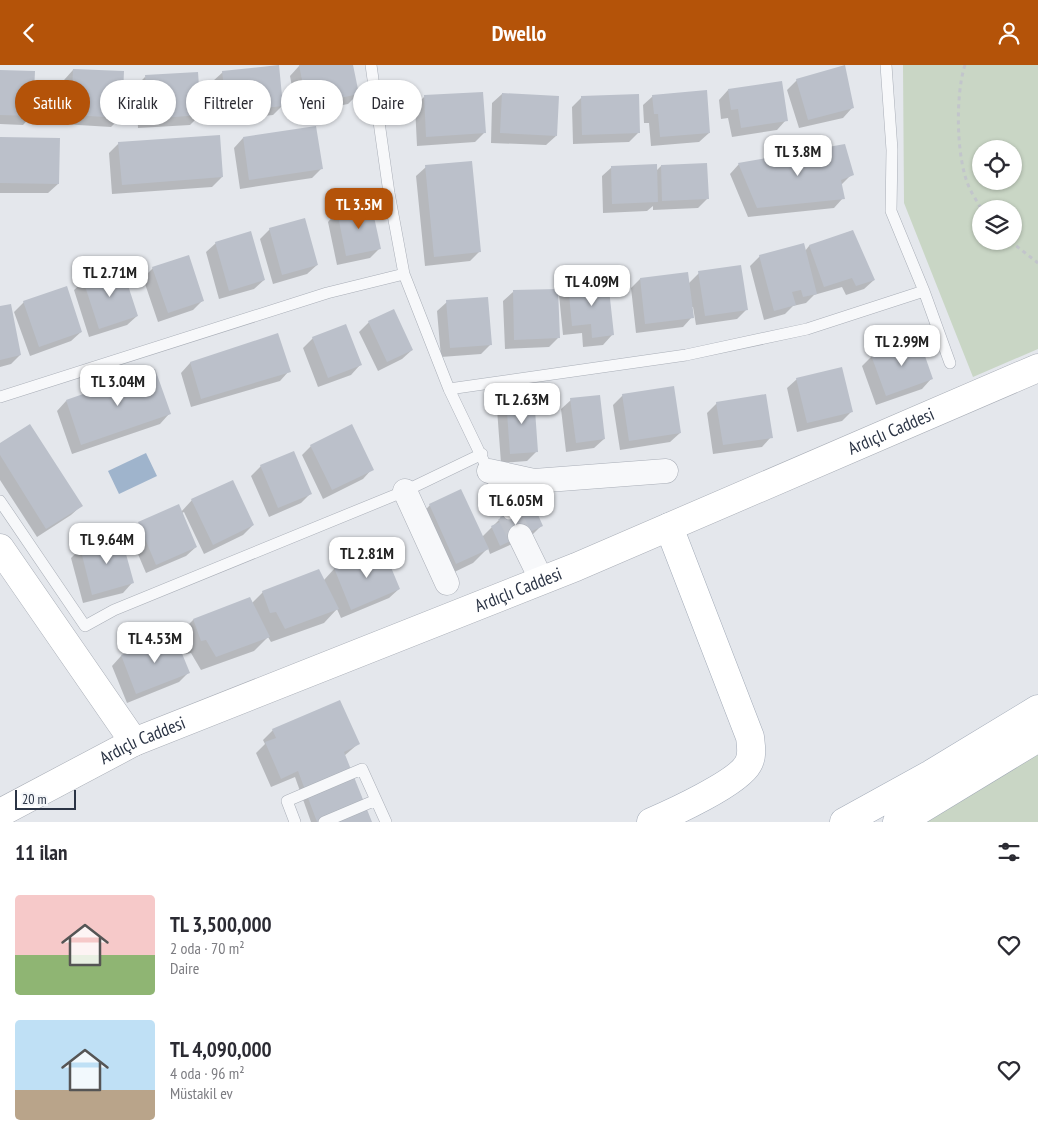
<!DOCTYPE html>
<html lang="tr">
<head>
<meta charset="utf-8">
<style>
	:root { --surface:#fff; --page:#f2f2f3; --text:#2b2b33; --muted:#7c7c81; --accent:#b45309 }
	body { margin:0; font-family:"PT Sans Narrow",sans-serif; background:var(--page); color:var(--text); height:100vh; display:flex; flex-direction:column; font-size:19px; white-space:nowrap }
	* { box-sizing:border-box; margin:0 }
	p { font-size:16px; color:var(--muted) }
	.icon { flex:none; width:28px; height:28px; fill:none; stroke:currentColor; stroke-width:2; stroke-linecap:round; stroke-linejoin:round }
	.map { position:relative; height:757px; overflow:hidden }
	.sheet { display:flex; flex-direction:column; background:var(--surface); flex:1 }
	.sheet>* { flex:none }
	.guide { position:absolute; left:15px; top:15px; width:500px; height:45px; display:flex; gap:10px }
	.controls { position:absolute; left:972px; top:75px; display:grid; gap:10px }
	.controls a { display:grid; place-items:center; width:50px; height:50px; border-radius:50%; background:var(--surface); box-shadow:0 1px 4px #0004; font-size:25px }
	.scale { position:absolute; left:15px; bottom:12px; width:61px; box-sizing:border-box; padding-left:5px; border:2px solid #2b3445; border-top:0; font-size:14px; line-height:18px; white-space:nowrap; color:#2b3445; -webkit-text-stroke:4px #f4f6f9; paint-order:stroke }
	.price { position:absolute; translate:-50% -42px; padding:0 11px; border-radius:10px; background:#fff; color:#222; font-size:16px; line-height:32px; filter:drop-shadow(0 1px 2px #0008) }
	.price::after { content:''; position:absolute; left:50%; top:30px; width:15px; height:11px; margin-left:-8px; background:inherit; clip-path:polygon(0 0,100% 0,50% 100%) }
	.price.selected { background:var(--accent); color:#fff }
	ul { padding:0; list-style:none }
	li { display:flex; align-items:center; gap:15px; height:125px; padding:0 15px }
	li span { display:grid; place-items:center; flex:none; width:140px; height:100px; border-radius:5px; color:#555 }
	li>.icon { margin-inline-start:auto }
	span .icon { width:60px; height:60px; fill:#fffc; stroke-width:1 }
	li b { font-size:21px }
	h2 { display:flex; justify-content:space-between; align-items:center; height:60px; padding:0 15px; font-size:21px }
	.pill { padding:0 18px; border-radius:22px; background:var(--surface); box-shadow:0 1px 4px #0004; font-size:18px; line-height:45px }
	.pill.selected { background:var(--accent); color:#fff }
	header { display:flex; justify-content:space-between; align-items:center; height:65px; padding:0 15px; background:var(--accent); color:#fff; font-size:22px; font-weight:600 }
	.map>svg:first-child { display:block }
	.green { fill:#c9d6c5; fill-rule:evenodd }
	.water { fill:#9fb4cc }
	.shadow { fill:#0003 }
	.building { fill:#bbc0ca }
	.lines { fill:none; stroke-linecap:round; stroke-linejoin:round }
	.street-tunnel { stroke:#bfc3cb; stroke-width:24; stroke-dasharray:24 12; stroke-linecap:butt }
	.lane-casing { stroke:#a9aeb7; stroke-width:12 }
	.street-casing { stroke:#a9aeb7; stroke-width:25 }
	.secondary-casing { stroke:#a9aeb7; stroke-width:29 }
	.primary-casing { stroke:#a3abb8; stroke-width:29 }
	.path { stroke:#c2c5cb; stroke-width:3; stroke-dasharray:4 4; stroke-linecap:butt }
	.lane { stroke:#f7f8fa; stroke-width:11 }
	.street { stroke:#f7f8fa; stroke-width:24 }
	.secondary { stroke:#fff; stroke-width:28 }
	.primary { stroke:#fff; stroke-width:28 }
	.labels { text-anchor:middle; stroke-width:4; stroke-linejoin:round; paint-order:stroke }
	.street-label { font-size:18px; fill:#2b3445; stroke:#f4f6f9 }
</style>
</head>
<body>
<header><svg class="icon" aria-label="back" viewBox="0 0 24 24"><path d="M15 5l-7 7 7 7"/></svg>Dwello<svg class="icon" aria-label="person" viewBox="0 0 24 24"><circle cx="12" cy="8" r="4"/><path d="M4 21q1-7 8-7t8 7"/></svg></header>
<div class="map">
<svg width="1038" height="757" viewBox="0 0 1038 757">
	<rect width="100%" height="100%" fill="#e4e7ec"/>
	<path class="green" d="M903 0H1038V284L973 312 904 138ZM981 84H1014V116H981ZM981 144H1014V176H981Z
		M1038 689V757H921Z"/>
	<path class="water" d="M146 388 157 411 119 429 108 406Z"/>
	<path class="shadow" d="M305 0H352L358 29 348 39 297 49 290 11 299 1Z
		M73 5 121 52 111 62 62 59 64 15Z
		M0 6 32 50 23 60 0 59Z
		M223 7 282 41 273 50 218 56 213 16Z
		M145 12 200 50 190 60 138 63 136 21Z
		M797 15 852 43 843 53 799 63 787 25Z
		M728 25 786 55 777 65 732 72 728 53 721 54 719 35Z
		M502 29 556 71 546 80 491 78 492 38Z
		M653 31 709 68 699 77 651 81 649 58H644L643 40Z
		M424 32 484 68 475 77 417 81 415 41Z
		M582 32 638 68 629 77 573 79 572 42Z
		M0 73 58 119 48 128H0Z
		M243 73 321 104 312 113 240 124 234 83Z
		M119 78 222 112 212 122 112 129 109 88Z
		M739 99 852 109 841 120 843 133 834 143 748 152 730 109Z
		M661 101 707 134 698 143 653 145V141L647 146 603 148 602 111 612 102 656 106Z
		M426 102 479 187 470 196 425 201 416 111Z
		M337 147 380 183 370 193 337 200 328 157Z
		M270 164 317 200 307 209 273 219 260 174Z
		M852 166 874 215 864 224 846 230 842 222 814 230 806 238 793 241 785 249 764 255 750 201 760 191 805 186 809 181Z
		M216 178 264 215 254 224 219 234 206 187Z
		M153 203 203 235 193 245 158 257 143 213Z
		M699 208 746 245 737 254 696 260 693 242H691L692 252 683 262 636 268 631 223 640 214 688 219Z
		M84 216 137 251 127 260 89 272 74 225Z
		M569 221 612 270 603 280 583 282 582 268 563 270 559 230Z
		M513 227 558 273 549 282 505 284 503 236Z
		M24 237 81 267 71 276 30 291 14 247Z
		M447 237 491 279 481 289 441 292 437 246Z
		M0 242 20 290 11 299 0 302Z
		M369 257 412 285 402 294 378 306 359 267Z
		M277 270 289 306 280 316 191 342 181 308 190 298Z
		M313 273 360 300 351 310 318 322 303 283Z
		M872 291 931 314 922 324 876 340 862 301Z
		M797 314 851 347 842 356 797 367 787 323Z
		M623 330 680 368 670 377 620 385 613 340Z
		M506 335 537 386 527 396 501 398 497 344Z
		M571 335 604 374 594 383 566 387 561 344Z
		M66 336 169 349 160 359 72 389 57 346Z
		M717 338 771 372 762 382 713 389 707 348Z
		M0 380 81 441 71 450 37 472 0 415Z
		M311 381 372 404 363 414 323 434 302 390Z
		M261 401 311 428 301 438 269 452 251 411Z
		M192 435 253 460 243 470 204 489 184 447 182 448 196 482 186 491 146 508 129 468 138 459 178 441 181 447Z
		M430 440 482 472 501 453H517L542 460 532 470 490 489 488 483 473 498 442 513 416 455Z
		M120 473 132 518 123 528 83 538 71 493 80 484Z
		M383 484 399 524 389 533 341 553 337 544 324 558 271 577 268 572 254 586 201 605 191 588 186 589 179 569 193 555 252 538 263 527 324 515 334 504Z
		M121 591 188 608 179 617 127 638 112 601Z
		M273 665 358 679 344 691 371 757H311L295 712 271 722 256 688 265 679 263 675Z"/>
	<path class="building" d="M279 0 283 41 227 47 222 6Z
		M299 0H353L359 29 307 40Z
		M845 0 854 43 808 55 796 14Z
		M73 4 124 6 122 53 71 50Z
		M0 5 35 6 33 51 0 50Z
		M198 7 201 50 148 54 145 10Z
		M782 16 788 56 741 63 738 44 731 45 728 24Z
		M707 25 710 68 660 72 658 49H654L652 30Z
		M483 27 486 68 426 72 424 30Z
		M502 28 559 31 557 71 500 68Z
		M639 29 640 68 582 70 581 31Z
		M316 61 323 104 249 115 243 72Z
		M220 70 223 112 122 120 118 77Z
		M0 72 60 73 59 119 0 118Z
		M845 79 854 110 841 115 845 134 757 143 738 98Z
		M472 96 481 187 434 192 425 100Z
		M707 98 709 134 662 136 661 100Z
		M657 99 658 137 612 139 611 101Z
		M371 138 381 184 346 191 337 146Z
		M305 153 318 200 282 210 269 163Z
		M853 165 875 215 856 221 852 213 824 222 809 180Z
		M251 166 265 215 229 226 215 177Z
		M804 178 817 229 803 232 801 225 792 227 796 240 774 246 759 190Z
		M189 190 204 236 168 248 152 202Z
		M741 200 748 245 705 251 698 206Z
		M122 202 138 251 99 264 83 215Z
		M688 207 694 253 645 259 640 213Z
		M608 215 614 270 592 273 591 259 572 261 568 219Z
		M67 221 82 267 39 282 23 236Z
		M558 224 560 273 514 275 513 225Z
		M488 232 492 280 450 283 446 235Z
		M11 239 21 290 0 295V241Z
		M394 244 413 285 387 297 368 256Z
		M346 259 362 300 328 313 312 272Z
		M278 268 291 307 201 334 190 297Z
		M919 274 933 314 886 331 871 290Z
		M842 302 853 347 807 358 796 313Z
		M155 304 171 349 81 380 66 335Z
		M674 321 681 368 629 376 622 329Z
		M766 329 773 373 723 380 716 337Z
		M600 330 605 374 576 378 570 333Z
		M534 331 538 387 510 389 506 334Z
		M30 359 83 441 46 464 0 390V378Z
		M352 359 374 405 332 425 310 380Z
		M294 386 312 429 278 443 260 400Z
		M233 415 254 460 213 480 191 434Z
		M461 424 489 484 456 499 429 439Z
		M179 439 197 482 156 500 138 457Z
		M535 443 543 461 500 481 491 461 502 456 500 452 515 446 517 451Z
		M121 471 134 518 92 530 80 482Z
		M383 483 400 524 351 545 334 503Z
		M319 504 339 544 285 564 276 547 270 548 262 526Z
		M250 532 270 572 216 592 206 575 201 576 193 554Z
		M174 569 190 608 136 629 121 590Z
		M340 635 360 679 344 687 372 757H317L298 706 281 714 265 677 276 673 272 664Z"/>
	<g class="lines">
		<path class="street-tunnel" d="M509 449 520 471"/>
		<g class="lane-casing">
			<path id="lane" d="M371 0 389 128 404 209 449 324 509 449
				M924 226 950 298
				M449 324 686 290 807 264 924 226 891 146 892 85 886 0
				M0 332 327 228 404 209
				M0 436 85 561 114 545 405 426 482 389
				M295 757 287 736 362 704 386 757
				M324 757 376 735"/>
		</g>
		<g class="street-casing">
			<path id="street" d="M489 406 534 416 666 406
				M405 426 447 518
				M520 471 542 516"/>
		</g>
		<g class="secondary-casing">
			<g id="secondary">
				<path d="M0 483 134 677"/>
				<path id="s1" d="M0 748 134 677 576 502 1038 303"/>
			</g>
		</g>
		<g class="primary-casing">
			<path id="primary" d="M651 757C672 748 738 718 748 699 753 691 751 681 750 672L669 462
				M844 757 931 709 1038 644
				M897 757 913 749 1038 673"/>
		</g>
		<path class="path" d="M965 0C955 30 956 96 970 124 973 131 978 137 981 144
			M1010 176 1038 198"/>
		<use href="#lane" class="lane"/>
		<use href="#street" class="street"/>
		<use href="#secondary" class="secondary"/>
		<use href="#primary" class="primary"/>
	</g>
	<g class="labels">
		<g class="street-label">
			<text dy="6" stroke="none"><textPath href="#s1" startOffset="970">Ardıçlı Caddesi</textPath></text>
			<text dy="6" stroke="none"><textPath href="#s1" startOffset="565">Ardıçlı Caddesi</textPath></text>
			<text dy="6" stroke="none"><textPath href="#s1" startOffset="160">Ardıçlı Caddesi</textPath></text>
		</g>
	</g>
</svg>
<div class="controls">
<a><svg class="icon" aria-label="locate" viewBox="0 0 24 24"><circle cx="12" cy="12" r="6"/><path d="M12 2v4M12 18v4M2 12h4M18 12h4"/></svg></a>
<a><svg class="icon" aria-label="layers" viewBox="0 0 24 24"><path d="M12 4l9 5-9 5-9-5zM3 14l9 5 9-5"/></svg></a>
</div>
<div class="scale">20 m</div>
<b class="price" style="left:798px;top:112px">TL 3.8M</b>
<b class="price selected" style="left:359px;top:165px">TL 3.5M</b>
<b class="price" style="left:110px;top:233px">TL 2.71M</b>
<b class="price" style="left:592px;top:242px">TL 4.09M</b>
<b class="price" style="left:902px;top:302px">TL 2.99M</b>
<b class="price" style="left:118px;top:342px">TL 3.04M</b>
<b class="price" style="left:522px;top:360px">TL 2.63M</b>
<b class="price" style="left:516px;top:461px">TL 6.05M</b>
<b class="price" style="left:107px;top:500px">TL 9.64M</b>
<b class="price" style="left:367px;top:514px">TL 2.81M</b>
<b class="price" style="left:155px;top:599px">TL 4.53M</b>
<div class="guide">
<a class="pill selected">Satılık</a>
<a class="pill">Kiralık</a>
<a class="pill">Filtreler</a>
<a class="pill">Yeni</a>
<a class="pill">Daire</a>
</div>
</div>
<section class="sheet">
<h2>11 ilan<svg class="icon" aria-label="filters" viewBox="0 0 24 24"><path d="M4 7h16M4 17h16"/><circle cx="9" cy="7" r="2"/><circle cx="15" cy="17" r="2"/></svg></h2>
<ul>
<li><span style="background:linear-gradient(#f6c9c9 60%,#8fb573 0)"><svg class="icon" aria-label="home" viewBox="0 0 24 24"><path d="M3 11l9-7 9 7M6 9v11h12V9"/></svg></span><div><b>TL 3,500,000</b><p>2 oda · 70 m²</p><p>Daire</p></div><svg class="icon" aria-label="heart" viewBox="0 0 24 24"><path d="M12 20l-8-8c-3-5 5-10 8-4 3-6 11-1 8 4z"/></svg></li>
<li><span style="background:linear-gradient(#bfe0f5 70%,#b9a48a 0)"><svg class="icon" aria-label="home" viewBox="0 0 24 24"><path d="M3 11l9-7 9 7M6 9v11h12V9"/></svg></span><div><b>TL 4,090,000</b><p>4 oda · 96 m²</p><p>Müstakil ev</p></div><svg class="icon" aria-label="heart" viewBox="0 0 24 24"><path d="M12 20l-8-8c-3-5 5-10 8-4 3-6 11-1 8 4z"/></svg></li>
</ul>
</section>
</body>
</html>
